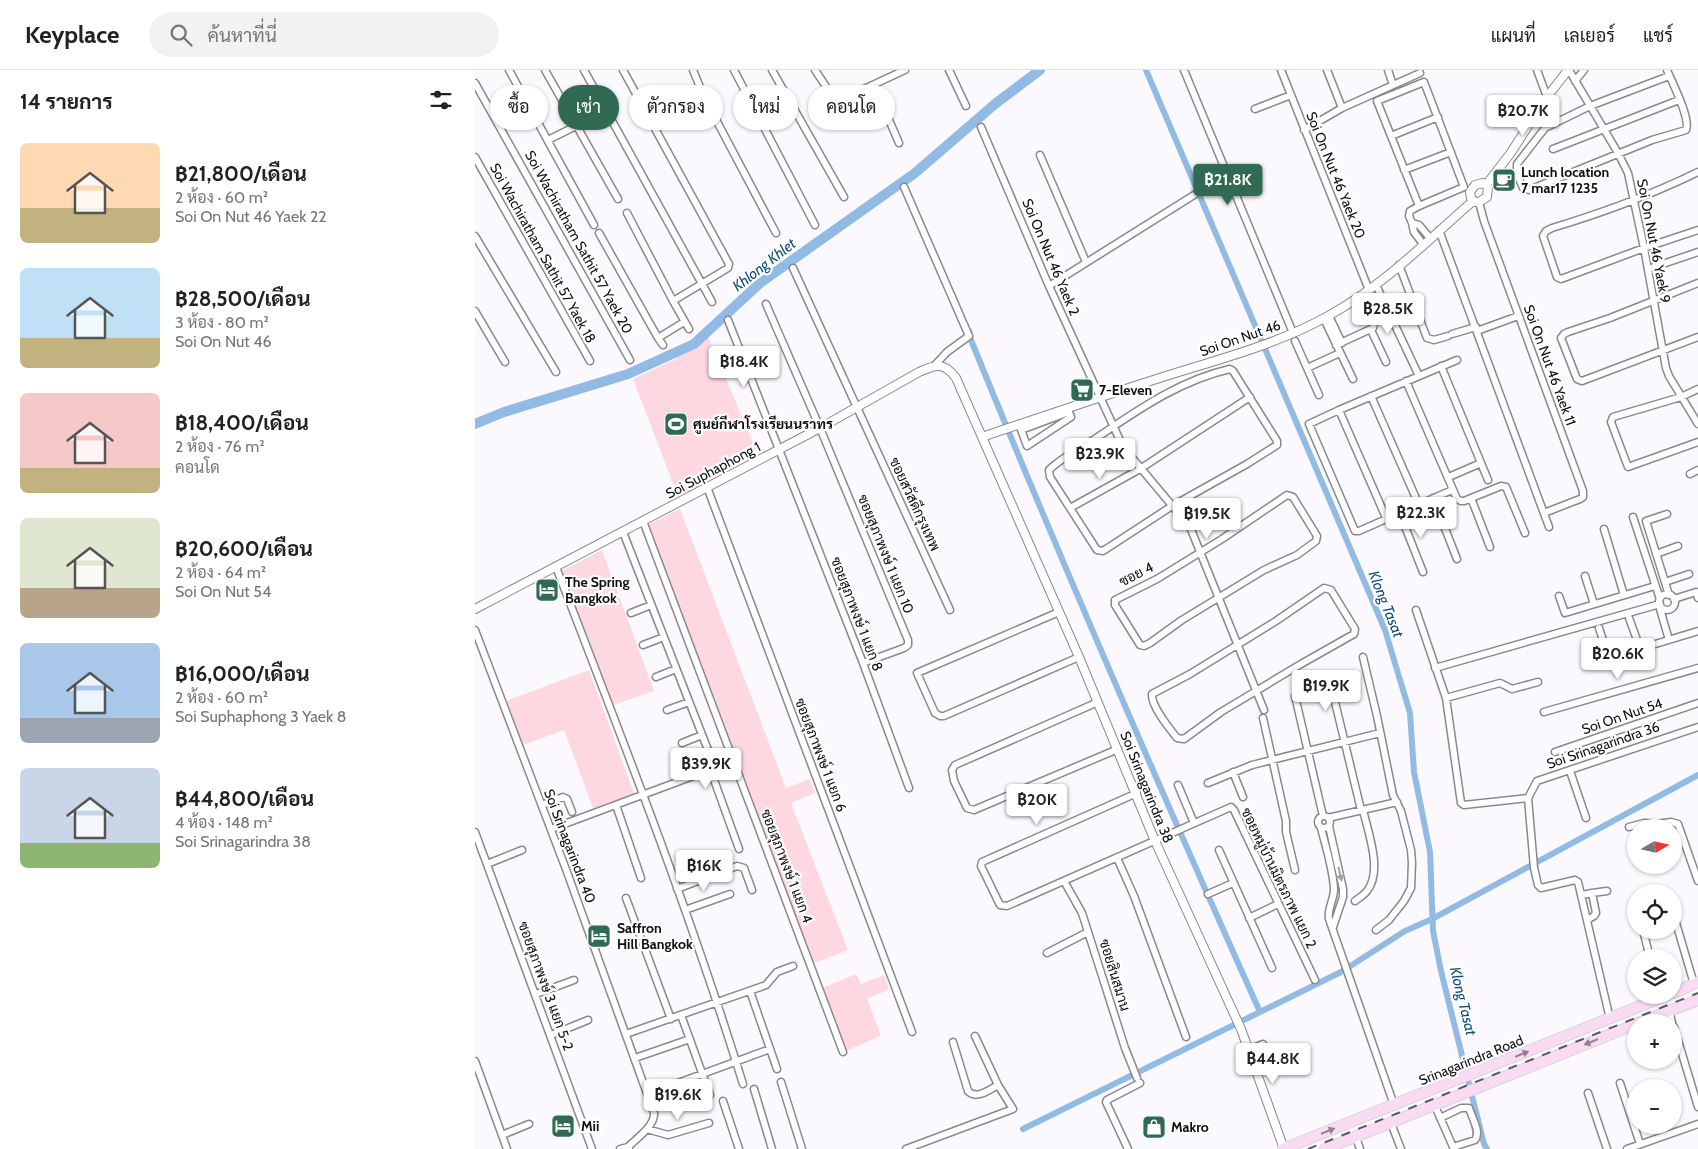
<!DOCTYPE html>
<html lang="th">
<head>
<meta charset="utf-8">
<style>
	:root { --surface:#fff; --page:#f2f2f2; --text:#222; --muted:#767676; --line:#e0e0e0; --accent:#316a52 }
	body { margin:0; font-family:Cabin,Sarabun,sans-serif; background:var(--page); color:var(--text); height:100vh; display:flex; flex-direction:column; font-size:19px; white-space:nowrap }
	* { box-sizing:border-box; margin:0 }
	p { font-size:16px; color:var(--muted) }
	.icon { flex:none; width:28px; height:28px; fill:none; stroke:currentColor; stroke-width:2; stroke-linecap:round; stroke-linejoin:round }
	.map { position:relative; flex:1; overflow:hidden }
	.drawer { display:flex; flex-direction:column; background:var(--surface); width:475px }
	.drawer>* { flex:none }
	.banner { position:absolute; left:15px; top:15px; width:475px; height:45px; display:flex; gap:10px }
	.needle { width:32px; rotate:81deg }
	.fabs { position:absolute; left:1152px; top:749px; display:grid; gap:10px }
	.fabs a { display:grid; place-items:center; width:55px; height:55px; border-radius:50%; background:var(--surface); box-shadow:0 1px 4px #0004; font-size:25px }
	.price { position:absolute; translate:-50% -42px; padding:0 11px; border-radius:5px; background:#fff; color:#222; font-size:16px; line-height:32px; filter:drop-shadow(0 1px 2px #0008) }
	.price::after { content:''; position:absolute; left:50%; top:30px; width:15px; height:11px; margin-left:-8px; background:inherit; clip-path:polygon(0 0,100% 0,50% 100%) }
	.price.active { background:var(--accent); color:#fff }
	ul { padding:0; list-style:none }
	li { display:flex; align-items:center; gap:15px; height:125px; padding:0 20px }
	li span { display:grid; place-items:center; flex:none; width:140px; height:100px; border-radius:8px; color:#555 }
	li>.icon { margin-inline-start:auto }
	span .icon { width:60px; height:60px; fill:#fffc; stroke-width:1 }
	li b { font-size:21px }
	h2 { display:flex; justify-content:space-between; align-items:center; height:60px; padding:0 20px; font-size:21px }
	.tag { padding:0 18px; border-radius:22px; background:var(--surface); box-shadow:0 1px 4px #0004; font-size:18px; line-height:45px }
	.tag.active { background:var(--accent); color:#fff }
	header { display:flex; align-items:center; gap:30px; box-sizing:border-box; height:70px; padding:0 25px; background:var(--surface); border-bottom:1px solid var(--line) }
	header strong { font-size:24px }
	nav { display:flex; gap:28px; margin-inline-start:auto; font-size:18px }
	.search { width:350px; height:45px; background:var(--page); display:flex; align-items:center; gap:12px; box-sizing:border-box; padding:0 18px; border-radius:28px; color:var(--muted); font-size:19px }
	main { display:flex; flex:1; min-height:0 }
	.map>svg:first-child { display:block }
	.green { fill:#fdd8e1 }
	.lines { fill:none; stroke-linecap:round; stroke-linejoin:round }
	.canal { stroke:#91bae4; stroke-width:6 }
	.river { stroke:#91bae4; stroke-width:10 }
	.minor-casing { stroke:#8a888d; stroke-width:9 }
	.tertiary-casing { stroke:#8a888d; stroke-width:10 }
	.primary-casing { stroke:#d4d4d4; stroke-width:12 }
	.minor { stroke:#fff; stroke-width:6 }
	.tertiary { stroke:#fff; stroke-width:8 }
	.primary { stroke:#fadbf4; stroke-width:10 }
	.rail { stroke:#59595b; stroke-width:2; stroke-dasharray:9 9; stroke-linecap:butt }
	.oneway { fill:#9f9f9f }
	.oneway2 { fill:#907f8d }
	.labels { text-anchor:middle; stroke-width:4.5; stroke-linejoin:round; paint-order:stroke }
	.poi-label { font-size:14px; font-weight:bold; fill:#0f0f10; stroke:#fff; text-anchor:start }
	.street-label { font-size:14px; fill:#0f0f10; stroke:#fff }
	.water-label { font-size:15px; font-style:italic; fill:#0b4b7e; stroke:#fff }
</style>
</head>
<body>
<header>
<strong>Keyplace</strong>
<div class="search"><svg class="icon" aria-label="search" viewBox="0 0 24 24"><circle cx="10" cy="10" r="6"/><path d="M15 15l6 6"/></svg>ค้นหาที่นี่</div>
<nav><a>แผนที่</a><a>เลเยอร์</a><a>แชร์</a></nav>
</header>
<main>
<section class="drawer">
<h2>14 รายการ<svg class="icon" aria-label="filters" viewBox="0 0 24 24"><path d="M4 7h16M4 17h16"/><circle cx="9" cy="7" r="2"/><circle cx="15" cy="17" r="2"/></svg></h2>
<ul>
<li><span style="background:linear-gradient(#ffd9b3 65%,#c2b280 0)"><svg class="icon" aria-label="home" viewBox="0 0 24 24"><path d="M3 11l9-7 9 7M6 9v11h12V9"/></svg></span><div><b>฿21,800/เดือน</b><p>2 ห้อง · 60 m²</p><p>Soi On Nut 46 Yaek 22</p></div></li>
<li><span style="background:linear-gradient(#bfe0f5 70%,#c2b280 0)"><svg class="icon" aria-label="home" viewBox="0 0 24 24"><path d="M3 11l9-7 9 7M6 9v11h12V9"/></svg></span><div><b>฿28,500/เดือน</b><p>3 ห้อง · 80 m²</p><p>Soi On Nut 46</p></div></li>
<li><span style="background:linear-gradient(#f6c9c9 75%,#c2b280 0)"><svg class="icon" aria-label="home" viewBox="0 0 24 24"><path d="M3 11l9-7 9 7M6 9v11h12V9"/></svg></span><div><b>฿18,400/เดือน</b><p>2 ห้อง · 76 m²</p><p>คอนโด</p></div></li>
<li><span style="background:linear-gradient(#dfe7d0 70%,#b9a48a 0)"><svg class="icon" aria-label="home" viewBox="0 0 24 24"><path d="M3 11l9-7 9 7M6 9v11h12V9"/></svg></span><div><b>฿20,600/เดือน</b><p>2 ห้อง · 64 m²</p><p>Soi On Nut 54</p></div></li>
<li><span style="background:linear-gradient(#a9c7e8 75%,#9aa5b1 0)"><svg class="icon" aria-label="home" viewBox="0 0 24 24"><path d="M3 11l9-7 9 7M6 9v11h12V9"/></svg></span><div><b>฿16,000/เดือน</b><p>2 ห้อง · 60 m²</p><p>Soi Suphaphong 3 Yaek 8</p></div></li>
<li><span style="background:linear-gradient(#c9d6e8 75%,#8fb573 0)"><svg class="icon" aria-label="home" viewBox="0 0 24 24"><path d="M3 11l9-7 9 7M6 9v11h12V9"/></svg></span><div><b>฿44,800/เดือน</b><p>4 ห้อง · 148 m²</p><p>Soi Srinagarindra 38</p></div></li>
</ul>
</section>
<div class="map">
<svg width="1223" height="1079" viewBox="0 0 1223 1079">
	<rect width="100%" height="100%" fill="#fbf9fe"/>
	<path class="green" d="M232 264 281 380 245 399 247 403 204 429 158 309 201 289 205 282 221 275Z
		M205 439 311 718 335 709 340 723 316 733 373 880 337 894 173 455Z
		M127 480 179 621 138 635 87 501Z
		M114 600 159 723 118 738 89 660 48 675 31 631Z
		M381 904 386 914 409 905 414 920 392 928 406 966 370 981 347 918Z"/>
	<g class="lines">
		<path class="canal" d="M671 0 910 560 935 643 939 702 955 782 958 861 966 901 1009 1074 1012 1079
			M494 261 496 270C588 496 685 719 785 942
			M548 1059 866 902 930 861 957 849 1223 705"/>
		<path class="river" d="M0 354 29 342 153 304 219 274 285 213 440 103 520 34 565 0"/>
		<g class="minor-casing">
			<path id="minor" d="M34 0 119 155
				M70 0 143 129
				M109 0 237 232
				M148 0 254 194 253 198 198 231
				M218 0 229 27 301 163
				M259 0 340 155
				M297 0 369 127
				M340 0 358 27 365 30 430 0
				M474 0 491 36
				M709 0 818 263
				M806 0 894 220
				M852 0 867 38
				M913 0 918 15
				M1062 0 1072 27
				M1094 0 1143 83 1153 103 1169 178 1191 298 1194 306 1223 354
				M1192 0C1197 12 1216 49 1211 60L1177 70 1054 120 1048 118 1042 104V94L1070 58 1115 36 1194 6
				M1100 11 1109 0
				M0 13 155 290
				M399 15 424 73
				M780 39 816 25
				M506 57 574 216 648 377 715 457 789 640
				M829 60 867 38 945 3
				M916 66 963 47
				M73 70 101 56
				M1078 79 1204 30
				M565 85 611 192
				M0 87 115 291
				M929 100 976 82
				M1223 102C1176 125 1127 143 1077 158L1071 161 1068 166 1082 207 1086 209 1169 178 1223 160
				M429 117 494 266 472 282 460 295
				M731 118 753 107
				M1004 132 1009 151 1108 421V427L1105 429 1069 443
				M152 143 198 231 214 259
				M937 153 934 146 935 141 944 136 989 117 949 12 902 31 944 136
				M964 160 1074 457
				M124 163 183 268 188 275
				M0 166 81 302
				M948 174 939 162 937 153 944 155 955 168
				M924 195 952 268 959 270 973 266
				M318 198 475 540
				M1173 199 1223 182
				M1223 213 1135 248 1093 262 1089 264 1086 268 1102 309 1107 311 1223 267
				M901 215 944 306
				M574 216 719 125
				M291 234 345 358 433 570V575L429 578 388 593
				M0 241 30 292
				M854 246 867 273
				M849 249 878 309
				M253 250 388 593 434 718
				M896 260 911 292
				M1002 261 1043 246
				M977 264 1001 257
				M183 268 209 252
				M820 271 844 325
				M861 275 898 258 899 254 891 233
				M966 296 1013 410
				M832 298 865 283
				M755 299 758 301 802 371V375L772 394 697 436 628 481 622 480 575 407 574 400C585 389 602 380 615 372 659 343 702 311 755 299Z
				M931 311 982 429 986 431H989L1026 416 1031 417 1050 463
				M1223 319 1206 327 1138 347 1136 352 1153 397 1223 372
				M896 326 944 435
				M864 340 912 450
				M544 354 552 376 596 347 594 342 546 360
				M1215 404 1223 400
				M976 406 1006 393
				M232 417 437 962
				M977 420 884 461H880L834 354 864 340 982 290
				M812 425 818 427 842 466 841 471 822 485 789 500 707 550 675 573 669 576 665 575 640 535V530L682 509 747 469Z
				M958 428 982 489
				M996 428 1015 477
				M595 438 665 399 775 327
				M925 444 948 502
				M1192 444 1171 451 1194 525
				M1158 447 1185 529
				M168 451 368 982
				M1129 459 1149 525
				M148 462 233 680
				M1181 484 1203 476
				M81 497C147 668 214 839 268 1014
				M1110 506 1119 534
				M1190 512 1214 504
				M849 518 856 520 880 559 879 564 826 594 746 642 709 669 702 668C694 658 676 636 677 624L715 604 801 551Z
				M1184 532a8 8 0 1 1 16 0a8 8 0 1 1-16 0Z
				M1084 526 1090 543 1180 516
				M1199 529 1221 522 1223 528
				M1186 537 1185 539 1194 570
				M941 540 971 628 986 733 989 735 1053 728
				M584 542 442 603 460 643 465 646H469L604 587
				M156 543 176 535
				M1154 548 1165 578
				M1124 558 1134 588 1223 561
				M0 560 92 802 179 1043C180 1056 162 1068 153 1077L154 1079
				M168 575 189 567
				M888 587 902 646 918 725 926 741 936 780 937 793 936 818 929 831 914 850 901 860
				M960 598 1185 534
				M181 607 201 599
				M854 607 886 740
				M820 626 848 746
				M971 628 1025 613 1037 619 1063 612
				M623 632 480 695 477 700 479 711 492 738 499 740 643 679
				M192 640 214 632
				M1069 642 1223 598
				M788 648 811 751V762L820 800
				M207 673 227 665
				M1080 682 1223 633
				M1095 701 1111 748
				M758 702 768 727
				M733 713 777 695 905 663
				M703 715 719 753
				M662 723 507 792 506 796 525 835 532 836 756 737 759 740 840 910
				M67 735 88 727 92 729 97 742
				M141 735 166 808
				M843 752a6 6 0 1 1 12 0a6 6 0 1 1-12 0Z
				M853 748 922 732
				M854 756 868 819V827L858 857
				M1154 757 1169 753 1182 754 1196 752 1203 754 1223 811
				M846 758C851 778 858 799 859 819 859 830 852 839 854 849L919 1035
				M76 759 229 702 234 703 238 707 264 779
				M0 762 117 1079
				M744 780 797 898
				M642 788 659 826 711 967
				M12 794 47 780
				M589 811 607 843 650 978 662 1008
				M202 819 262 796 269 798 277 820
				M1117 823 1132 821
				M733 824 758 813
				M1107 825 1117 823 1121 843 1119 846 1112 850
				M151 828 196 949
				M880 831C884 828 889 825 892 821 908 801 893 762 888 740
				M210 840 255 824
				M1199 846 1219 914
				M774 848 803 834
				M1168 860 1175 888
				M572 883 613 862
				M275 921 302 999
				M61 924 99 910
				M1194 941 1197 952
				M206 945 235 1025
				M1135 949 1103 812 1100 810 1066 818 1063 815 1059 798 1053 728 1062 711 1223 657
				M1199 957 1223 1037
				M151 964 291 915 302 902 318 896
				M76 965 113 950
				M500 966 523 1015
				M774 980 788 974
				M160 988 215 969
				M0 991 32 1079
				M306 1012 327 1079
				M1145 1013 1165 1074
				M279 1019 297 1079
				M1113 1023 1132 1079
				M173 1024 295 979
				M248 1031 264 1079
				M960 1036 979 1079
				M965 1048 986 1038H994C997 1048 1006 1062 1000 1070L978 1077
				M916 1053 926 1079
				M172 1059 193 1065 234 1053
				M27 1065 54 1054
				M881 1067 885 1079
				M145 1079 153 1077
				M431 1079 538 1039 523 1015C514 1020 501 1030 493 1021L478 972
				M653 1079 631 1032 632 1030 665 1013
				M1152 1079 1223 1054"/>
		</g>
		<g class="tertiary-casing">
			<path id="tertiary" d="M1008 113 1013 117 1012 127 1004 132H1000L996 128 995 122 1000 115Z
				M1011 115 1035 84 1072 27 1093 0
				M507 367C569 346 631 325 694 305 748 288 803 274 853 246 907 217 952 171 998 131
				M0 539 345 358 444 302C461 294 469 292 481 308L604 587 680 771 766 959 809 1079"/>
		</g>
		<g class="primary-casing">
			<path id="primary" d="M1199 923 1223 912
				M1165 952 1223 930
				M808 1079 1193 925
				M850 1079 1161 954"/>
		</g>
		<use href="#minor" class="minor"/>
		<use href="#tertiary" class="tertiary"/>
		<use href="#primary" class="primary"/>
		<path class="rail" d="M833 1079 1223 923"/>
	</g>
	<defs><path id="oneway-solid" d="M-6-.8H1V-3.2L6.5 0L1 3.2V.8H-6Z" transform="scale(1.25)"/></defs>
	<use class="oneway" href="#oneway-solid" transform="translate(865 804) rotate(77)"/>
	<g class="oneway2">
		<use href="#oneway-solid" transform="translate(1116 972) rotate(158)"/>
		<use href="#oneway-solid" transform="translate(1047 984) rotate(-22)"/>
		<use href="#oneway-solid" transform="translate(853 1061) rotate(-22)"/>
	</g>
	<defs>
		<g id="cafe-square" transform="scale(1.25)"><rect x="-9" y="-9" width="18" height="18" rx="4" fill="#316a52" stroke="#fff"/><path d="M-5.5-4.5H6V0H3Q3 3.5 0 3.5H-2.5Q-5.5 3.5-5.5 0ZM3-3.2v2h1.7v-2ZM-6 4.5H4V6H-6Z" fill="#fff"/></g>
		<g id="supermarket-square" transform="scale(1.25)"><rect x="-9" y="-9" width="18" height="18" rx="4" fill="#316a52" stroke="#fff"/><path d="M-6-5.5h2.5l.6 2H6L4.5 2H-2.5L-4.4-4H-6ZM-1.5 3.2a1.3 1.3 0 1 0 .1 0ZM3 3.2a1.3 1.3 0 1 0 .1 0Z" fill="#fff"/></g>
		<g id="stadium-square" transform="scale(1.25)"><rect x="-9" y="-9" width="18" height="18" rx="4" fill="#316a52" stroke="#fff"/><path d="M0-5a6.5 5 0 1 0 0 10a6.5 5 0 1 0 0-10ZM-3.5-1.8h7v3.6h-7Z" fill="#fff"/></g>
		<g id="hotel-square" transform="scale(1.25)"><rect x="-9" y="-9" width="18" height="18" rx="4" fill="#316a52" stroke="#fff"/><path d="M-6-4.5h1.5V1H6V5H4.5V3h-9V5H-6ZM-4 0a1.8 1.8 0 1 1 3.6 0ZM.5 0V-2.5h3Q6-2.5 6 0Z" fill="#fff"/></g>
		<g id="shop-square" transform="scale(1.25)"><rect x="-9" y="-9" width="18" height="18" rx="4" fill="#316a52" stroke="#fff"/><path d="M-5-2.5h2.3a2.7 3.5 0 0 1 5.4 0H5L5.5 6h-11ZM-1.5-2.5h3a1.5 2.3 0 0 0-3 0Z" fill="#fff"/></g>
	</defs>
	<g fill-rule="evenodd">
		<use href="#cafe-square" x="1029" y="110"/>
		<use href="#supermarket-square" x="607" y="320"/>
		<use href="#stadium-square" x="201" y="354"/>
		<use href="#hotel-square" x="72" y="520"/>
		<use href="#hotel-square" x="124" y="866"/>
		<use href="#hotel-square" x="88" y="1056"/>
		<use href="#shop-square" x="679" y="1057"/>
	</g>
	<g class="labels">
		<g class="poi-label">
			<text x="1046" y="107">Lunch location<tspan x="1046" dy="16">7 mar17 1235</tspan></text>
			<text x="624" y="325">7-Eleven</text>
			<text x="218" y="359">ศูนย์กีฬาโรงเรียนนราทร</text>
			<text x="90" y="517">The Spring<tspan x="90" dy="16">Bangkok</tspan></text>
			<text x="142" y="863">Saffron<tspan x="142" dy="16">Hill Bangkok</tspan></text>
			<text x="106" y="1061">Mii</text>
			<text x="696" y="1062">Makro</text>
		</g>
		<g class="street-label">
			<text transform="translate(861 105) rotate(68)" y="5">Soi On Nut 46 Yaek 20</text>
			<text transform="translate(1179 171) rotate(79)" y="5">Soi On Nut 46 Yaek 9</text>
			<text transform="translate(104 172) rotate(61)" y="5">Soi Wachiratham Sathit 57 Yaek 20</text>
			<text transform="translate(68 183) rotate(61)" y="5">Soi Wachiratham Sathit 57 Yaek 18</text>
			<text transform="translate(576 187) rotate(67)" y="5">Soi On Nut 46 Yaek 2</text>
			<text transform="translate(765 268) rotate(-19)" y="5">Soi On Nut 46</text>
			<text transform="translate(1075 295) rotate(70)" y="5">Soi On Nut 46 Yaek 11</text>
			<text transform="translate(238 400) rotate(-28)" y="5">Soi Suphaphong 1</text>
			<text transform="translate(440 434) rotate(65)" y="5">ซอยสวัสดีกรุงเทพ</text>
			<text transform="translate(411 484) rotate(68)" y="5">ซอยสุภาพงษ์ 1 แยก 10</text>
			<text transform="translate(661 504) rotate(-27)" y="5">ซอย 4</text>
			<text transform="translate(382 544) rotate(69)" y="5">ซอยสุภาพงษ์ 1 แยก 8</text>
			<text transform="translate(1147 646) rotate(-19)" y="5">Soi On Nut 54</text>
			<text transform="translate(1128 675) rotate(-19)" y="5">Soi Srinagarindra 36</text>
			<text transform="translate(346 685) rotate(69)" y="5">ซอยสุภาพงษ์ 1 แยก 6</text>
			<text transform="translate(672 717) rotate(68)" y="5">Soi Srinagarindra 38</text>
			<text transform="translate(95 776) rotate(69)" y="5">Soi Srinagarindra 40</text>
			<text transform="translate(312 796) rotate(69)" y="5">ซอยสุภาพงษ์ 1 แยก 4</text>
			<text transform="translate(804 808) rotate(64)" y="5">ซอยหมู่บ้านมิตรภาพ แยก 2</text>
			<text transform="translate(640 905) rotate(73)" y="5">ซอยสินสมาน</text>
			<text transform="translate(71 916) rotate(70)" y="5">ซอยสุภาพงษ์ 3 แยก 5-2</text>
			<text transform="translate(996 990) rotate(-22)" y="5">Srinagarindra Road</text>
		</g>
		<g class="water-label">
			<text transform="translate(289 195) rotate(-38)" y="5">Khlong Khlet</text>
			<text transform="translate(911 534) rotate(68)" y="5">Klong Tasat</text>
			<text transform="translate(988 931) rotate(76)" y="5">Klong Tasat</text>
		</g>
	</g>
</svg>
<div class="fabs">
<a><svg class="needle" viewBox="-14 -14 28 28"><path d="M0-13l5 13h-10z" fill="#e53935"/><path d="M0 13l5-13h-10z" fill="#767676"/></svg></a>
<a><svg class="icon" aria-label="locate" viewBox="0 0 24 24"><circle cx="12" cy="12" r="6"/><path d="M12 2v4M12 18v4M2 12h4M18 12h4"/></svg></a>
<a><svg class="icon" aria-label="layers" viewBox="0 0 24 24"><path d="M12 4l9 5-9 5-9-5zM3 14l9 5 9-5"/></svg></a>
<a>+</a>
<a>−</a>
</div>
<b class="price" style="left:1048px;top:67px">฿20.7K</b>
<b class="price active" style="left:753px;top:136px">฿21.8K</b>
<b class="price" style="left:913px;top:265px">฿28.5K</b>
<b class="price" style="left:269px;top:318px">฿18.4K</b>
<b class="price" style="left:625px;top:410px">฿23.9K</b>
<b class="price" style="left:946px;top:469px">฿22.3K</b>
<b class="price" style="left:732px;top:470px">฿19.5K</b>
<b class="price" style="left:1143px;top:610px">฿20.6K</b>
<b class="price" style="left:851px;top:642px">฿19.9K</b>
<b class="price" style="left:231px;top:720px">฿39.9K</b>
<b class="price" style="left:562px;top:756px">฿20K</b>
<b class="price" style="left:229px;top:822px">฿16K</b>
<b class="price" style="left:798px;top:1015px">฿44.8K</b>
<b class="price" style="left:203px;top:1051px">฿19.6K</b>
<div class="banner">
<a class="tag">ซื้อ</a>
<a class="tag active">เช่า</a>
<a class="tag">ตัวกรอง</a>
<a class="tag">ใหม่</a>
<a class="tag">คอนโด</a>
</div>
</div>
</main>
</body>
</html>
